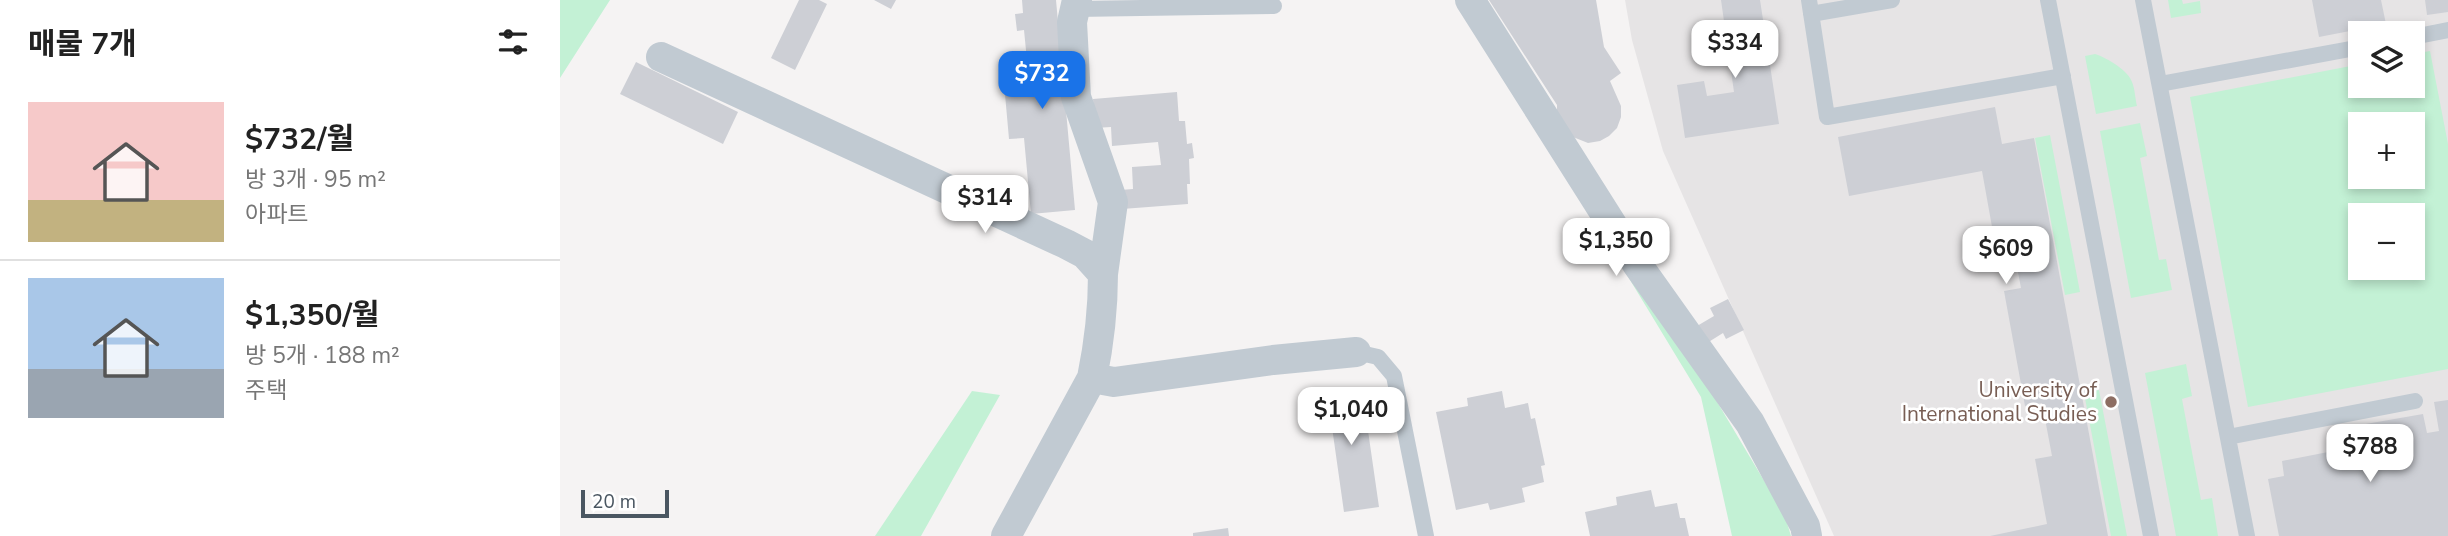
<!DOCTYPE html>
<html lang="ko">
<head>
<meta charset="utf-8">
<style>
	:root { --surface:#fff; --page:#f2f2f2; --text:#222; --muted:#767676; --line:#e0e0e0; --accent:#1a73e8 }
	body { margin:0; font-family:"Nunito Sans","Noto Sans KR",sans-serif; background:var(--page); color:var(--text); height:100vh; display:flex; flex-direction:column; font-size:26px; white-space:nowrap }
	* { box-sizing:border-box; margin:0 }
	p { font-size:23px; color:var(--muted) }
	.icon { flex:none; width:38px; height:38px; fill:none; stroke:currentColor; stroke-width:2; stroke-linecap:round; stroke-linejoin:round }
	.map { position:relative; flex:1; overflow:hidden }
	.details { display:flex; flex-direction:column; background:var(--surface); width:560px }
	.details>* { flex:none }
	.fabs { position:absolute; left:1788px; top:21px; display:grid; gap:14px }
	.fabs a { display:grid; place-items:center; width:77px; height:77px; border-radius:0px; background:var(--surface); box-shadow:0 4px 10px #0003; font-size:35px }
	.scale { position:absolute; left:21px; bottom:18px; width:88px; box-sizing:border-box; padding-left:7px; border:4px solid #4a5661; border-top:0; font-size:19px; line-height:24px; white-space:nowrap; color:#4a5661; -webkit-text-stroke:5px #fff; paint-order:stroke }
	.price { position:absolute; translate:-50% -60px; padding:0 16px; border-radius:14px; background:#fff; color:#222; font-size:23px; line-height:46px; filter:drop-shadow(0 2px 4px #0008) }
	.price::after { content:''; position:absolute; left:50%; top:42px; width:21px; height:16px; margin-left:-10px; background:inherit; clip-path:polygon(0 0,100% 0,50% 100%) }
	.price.on { background:var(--accent); color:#fff }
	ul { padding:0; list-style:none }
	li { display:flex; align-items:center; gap:21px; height:175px; padding:0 28px }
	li+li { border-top:2px solid var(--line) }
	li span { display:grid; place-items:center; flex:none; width:196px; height:140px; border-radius:0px; color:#555 }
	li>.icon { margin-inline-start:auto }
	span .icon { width:84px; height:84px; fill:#fffc; stroke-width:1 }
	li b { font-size:30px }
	h2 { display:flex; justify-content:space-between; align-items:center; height:84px; padding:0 28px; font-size:30px }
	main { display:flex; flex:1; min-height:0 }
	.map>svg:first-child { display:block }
	.education { fill:#e6e4e5; fill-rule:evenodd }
	.green { fill:#c3f1d5; fill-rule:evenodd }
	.building { fill:#cdcfd5 }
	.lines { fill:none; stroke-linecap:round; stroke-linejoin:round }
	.lane { stroke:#c1cad2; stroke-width:16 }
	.street { stroke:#c1cad2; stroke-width:30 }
	.education-dot { fill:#8d6e63; stroke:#fff; stroke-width:2.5 }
	.labels { text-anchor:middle; stroke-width:5; stroke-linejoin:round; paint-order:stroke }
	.education-label { font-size:21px; fill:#785e54; stroke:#fff; text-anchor:end }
</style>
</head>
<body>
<main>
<section class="details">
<h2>매물 7개<svg class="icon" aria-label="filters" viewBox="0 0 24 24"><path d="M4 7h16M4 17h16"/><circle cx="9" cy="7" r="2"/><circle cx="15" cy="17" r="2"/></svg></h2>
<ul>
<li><span style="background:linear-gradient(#f6c9c9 70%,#c2b280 0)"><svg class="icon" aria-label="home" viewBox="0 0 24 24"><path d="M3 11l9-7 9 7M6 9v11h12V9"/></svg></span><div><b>$732/월</b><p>방 3개 · 95 m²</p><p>아파트</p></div></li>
<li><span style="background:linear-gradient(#a9c7e8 65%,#9aa5b1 0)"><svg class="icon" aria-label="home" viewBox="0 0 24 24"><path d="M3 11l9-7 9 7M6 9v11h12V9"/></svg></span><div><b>$1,350/월</b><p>방 5개 · 188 m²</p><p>주택</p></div></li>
</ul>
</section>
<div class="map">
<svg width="1888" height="536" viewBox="0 0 1888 536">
	<rect width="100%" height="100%" fill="#f5f3f3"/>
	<path class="education" d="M1065 0H1888V536H1274L1103 151 1072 40ZM1801 33H1853V86H1801ZM1801 124H1853V177H1801ZM1801 215H1853V268H1801Z"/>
	<path class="green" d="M0 0H50L0 78Z
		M1608 0H1622L1623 4 1640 1 1641 13 1611 18Z
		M1870 51 1888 144V369L1688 407 1630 97 1801 64V86H1853V54ZM1801 124H1853V177H1801ZM1801 215H1853V268H1801Z
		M1535 54C1547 58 1568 70 1572 82 1575 89 1575 98 1577 106L1536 114 1525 56Z
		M1580 123 1587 156 1580 158 1599 260 1606 259 1612 290 1571 298 1540 131Z
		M1490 135 1520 292 1505 295 1475 138Z
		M1067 275H1070L1150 390 1225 516 1231 536H1172L1141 397Z
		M1626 364 1632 396 1622 399 1641 500 1652 498 1658 536H1616L1585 373Z
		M1539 390 1567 536H1551L1524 393Z
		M412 391 440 395 361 536H315Z"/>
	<path class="building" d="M239 0H259L267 4 235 70 211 58Z
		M314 0H336L331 9Z
		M462 0H496L515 210 471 214 464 138 449 139 444 83 469 81 464 30 457 31 455 14 463 13Z
		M929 0H1036L1044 47 1061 73 1050 81 1061 106V117L1057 128 1049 136 1040 141 1028 143 1008 135 997 116V105Z
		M1161 0H1200L1219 124 1125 138 1117 85 1144 81 1147 96 1174 92Z
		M1752 0H1821L1826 24 1759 37Z
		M1865 0H1888V12L1867 15Z
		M76 62 178 112 163 144 60 94Z
		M617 92 619 121H625L627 144 632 143 634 158 629 159 630 184H627L628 204 562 209 560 190 573 189 572 167 601 165 598 142 552 146 551 127 535 128 533 99Z
		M1435 107 1442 144 1474 138 1548 536H1430L1487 524 1475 459 1492 456 1482 403 1465 406 1444 291 1461 288 1451 235 1434 238 1422 171 1289 196 1278 137Z
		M1168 299 1184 330 1166 339 1163 333 1147 343 1137 326 1154 316 1150 308Z
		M802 389 819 507 784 512 770 413 753 416 750 396Z
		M942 391 945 408 968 403 971 419 975 418 985 465 981 466 984 482 962 488 965 502 930 510 928 503 896 510 876 412 908 406 907 398Z
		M1888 400V536H1719L1708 479 1724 476 1722 461 1804 445 1800 425 1863 414 1867 433 1879 431 1874 402Z
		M1091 490 1095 507 1117 503 1120 518H1125L1129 536H1030L1025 512 1057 505 1056 497Z
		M668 528 669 536H633V533Z"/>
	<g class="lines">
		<path class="lane" d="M1249 0 1267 117 1503 76
			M1488 0 1591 536
			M1583 0 1687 536
			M515 9 714 6
			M1251 14 1332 0
			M1853 37 1888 30
			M1600 84 1801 47
			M796 352 818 357 834 376 866 536
			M1668 437 1855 401"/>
		<path class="street" d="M517 0 512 22 516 97 553 202 543 274
			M910 0 1077 264 1190 423 1245 526 1247 536
			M101 57 506 244 525 254 543 274C543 309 539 344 532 378L446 536
			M532 378 554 382 713 360 796 352"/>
	</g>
	<circle class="education-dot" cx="1551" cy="402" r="7"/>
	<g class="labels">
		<g class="education-label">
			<text x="1537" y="397">University of<tspan x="1537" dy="24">International Studies</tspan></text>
		</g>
	</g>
</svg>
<div class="fabs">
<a><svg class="icon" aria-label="layers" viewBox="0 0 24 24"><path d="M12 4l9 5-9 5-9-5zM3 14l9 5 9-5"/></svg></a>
<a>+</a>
<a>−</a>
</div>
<div class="scale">20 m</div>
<b class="price" style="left:1175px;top:80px">$334</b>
<b class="price on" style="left:482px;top:111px">$732</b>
<b class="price" style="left:425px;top:235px">$314</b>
<b class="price" style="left:1056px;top:278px">$1,350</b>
<b class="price" style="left:1446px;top:286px">$609</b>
<b class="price" style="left:791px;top:447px">$1,040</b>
<b class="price" style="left:1810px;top:484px">$788</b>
</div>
</main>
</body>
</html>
